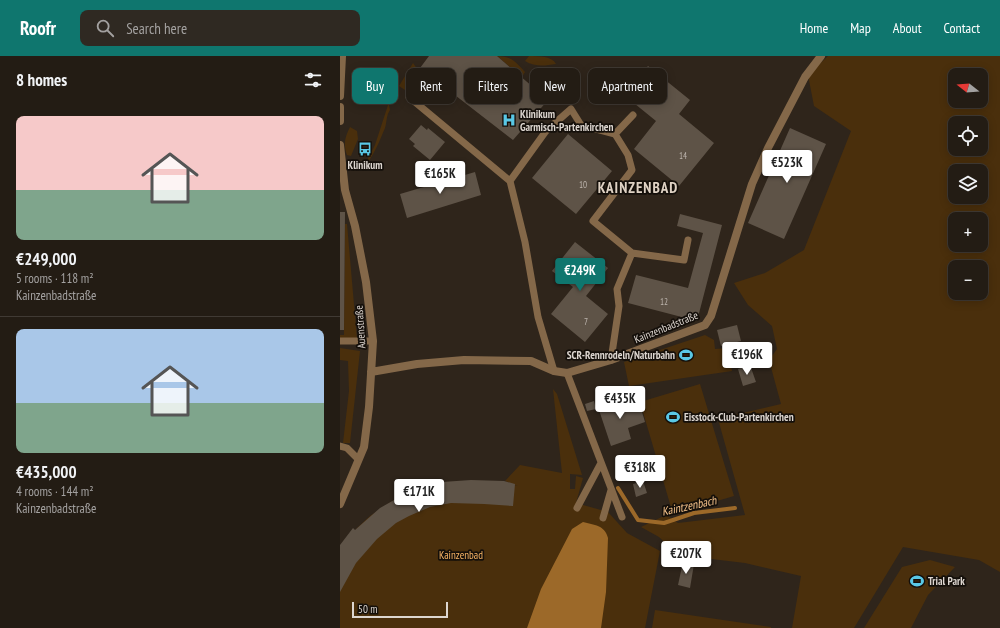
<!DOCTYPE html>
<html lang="en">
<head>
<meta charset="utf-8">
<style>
	:root { --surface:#231c14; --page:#2f2922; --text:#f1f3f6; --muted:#a3a1a0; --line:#403a34; --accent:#0f766e }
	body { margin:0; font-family:"PT Sans Narrow",sans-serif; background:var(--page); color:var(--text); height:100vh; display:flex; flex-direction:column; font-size:15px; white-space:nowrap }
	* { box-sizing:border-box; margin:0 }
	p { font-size:13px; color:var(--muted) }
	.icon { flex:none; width:22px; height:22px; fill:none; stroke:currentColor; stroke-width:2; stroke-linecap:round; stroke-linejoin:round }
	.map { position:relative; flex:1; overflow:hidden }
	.details { display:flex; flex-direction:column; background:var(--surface); width:340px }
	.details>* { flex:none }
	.top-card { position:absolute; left:12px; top:12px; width:380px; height:36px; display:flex; gap:8px }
	.needle { width:26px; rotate:287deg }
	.tools { position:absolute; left:608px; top:12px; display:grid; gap:8px }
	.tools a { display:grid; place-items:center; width:40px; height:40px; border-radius:8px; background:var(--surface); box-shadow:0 2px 10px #0003,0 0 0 1px var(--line); font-size:20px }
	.scale { position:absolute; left:12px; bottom:10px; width:96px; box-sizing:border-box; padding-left:4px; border:2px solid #ddd6d0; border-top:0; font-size:11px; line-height:14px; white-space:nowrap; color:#ddd6d0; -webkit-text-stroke:3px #140f0a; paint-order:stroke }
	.price { position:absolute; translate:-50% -34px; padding:0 9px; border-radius:4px; background:#fff; color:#222; font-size:13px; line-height:26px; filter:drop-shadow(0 1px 2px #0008) }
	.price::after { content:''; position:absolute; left:50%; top:24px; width:12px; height:9px; margin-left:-6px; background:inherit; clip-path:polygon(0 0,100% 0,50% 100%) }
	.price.active { background:var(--accent); color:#fff }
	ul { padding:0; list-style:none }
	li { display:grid; align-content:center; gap:8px; height:212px; padding:0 16px }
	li+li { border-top:1px solid var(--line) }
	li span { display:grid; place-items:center; height:124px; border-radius:8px; color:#555 }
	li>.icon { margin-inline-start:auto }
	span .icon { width:72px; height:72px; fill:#fffc; stroke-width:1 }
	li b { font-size:17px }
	h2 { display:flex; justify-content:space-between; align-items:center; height:48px; padding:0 16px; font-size:17px }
	.pill { padding:0 14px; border-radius:8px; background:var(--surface); box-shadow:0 2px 10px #0003,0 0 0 1px var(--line); font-size:14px; line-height:36px }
	.pill.active { background:var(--accent); color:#fff }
	header { display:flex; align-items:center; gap:24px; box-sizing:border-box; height:56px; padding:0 20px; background:var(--accent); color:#fff }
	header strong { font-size:19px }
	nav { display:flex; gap:22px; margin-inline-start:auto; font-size:14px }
	.search { width:280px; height:36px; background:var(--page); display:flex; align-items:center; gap:10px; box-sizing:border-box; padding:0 14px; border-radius:8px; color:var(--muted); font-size:15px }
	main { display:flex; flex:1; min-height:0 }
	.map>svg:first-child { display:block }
	.green { fill:#4a2f0c; fill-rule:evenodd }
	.water { fill:#9c6929 }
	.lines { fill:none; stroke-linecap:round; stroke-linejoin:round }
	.stream { stroke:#9c6929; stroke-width:4 }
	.building { fill:#5e5347 }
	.lane { stroke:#846849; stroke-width:7 }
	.street { stroke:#846849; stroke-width:8 }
	.labels { text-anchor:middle; stroke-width:3.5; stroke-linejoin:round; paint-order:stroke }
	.number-label { font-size:9px; fill:#bdb5ae }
	.poi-label { font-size:11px; font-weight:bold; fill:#ddd6d0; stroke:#140f0a; text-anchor:start }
	.street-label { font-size:11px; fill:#ddd6d0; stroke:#140f0a }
	.park-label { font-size:11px; fill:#f9b464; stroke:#140f0a }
	.water-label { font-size:12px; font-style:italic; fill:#f9c58c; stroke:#140f0a }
	.district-label { font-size:15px; font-weight:bold; letter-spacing:1px; fill:#dfd2c4; stroke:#140f0a }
</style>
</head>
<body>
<header>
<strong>Roofr</strong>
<div class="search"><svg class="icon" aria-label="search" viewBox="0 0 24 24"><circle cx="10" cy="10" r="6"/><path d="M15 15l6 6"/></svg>Search here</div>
<nav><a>Home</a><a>Map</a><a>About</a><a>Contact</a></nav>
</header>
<main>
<section class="details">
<h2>8 homes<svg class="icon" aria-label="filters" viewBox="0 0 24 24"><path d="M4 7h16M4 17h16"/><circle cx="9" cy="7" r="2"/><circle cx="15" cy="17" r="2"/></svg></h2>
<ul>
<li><span style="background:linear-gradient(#f6c9c9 60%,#7fa58c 0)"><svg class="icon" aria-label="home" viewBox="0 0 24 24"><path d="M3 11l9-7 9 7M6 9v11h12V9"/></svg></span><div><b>€249,000</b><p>5 rooms · 118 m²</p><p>Kainzenbadstraße</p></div></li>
<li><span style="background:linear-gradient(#a9c7e8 60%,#7fa58c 0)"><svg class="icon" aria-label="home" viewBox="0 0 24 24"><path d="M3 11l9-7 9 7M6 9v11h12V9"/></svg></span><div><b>€435,000</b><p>4 rooms · 144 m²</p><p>Kainzenbadstraße</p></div></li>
</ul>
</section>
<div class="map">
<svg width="660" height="572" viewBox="0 0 660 572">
	<rect width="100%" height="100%" fill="#2f251b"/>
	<path class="green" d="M157 0C171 0 176 6 185 16L182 21Z
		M189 0C199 0 212 0 216 8 204 10 195 11 185 5Z
		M488 0H660V516L639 504 563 491 514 572H452L461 520 405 507 338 499 319 481 301 471 326 459 338 467 405 459 378 363 441 348 429 304 437 293 432 270 408 249 394 227 425 217 464 194 511 75 474 50 468 19ZM615 19H641V45H615ZM615 67H641V93H615ZM615 115H641V141H615ZM615 163H641V189H615ZM615 211H641V237H615Z
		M73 7 82 20 68 36 59 30Z
		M47 15H58L56 22 44 40 41 35Z
		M48 49H49L50 54C46 60 47 65 45 72 39 86 34 100 23 112L35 89Z
		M10 71 17 75 18 83 11 100 7 99C3 88 5 81 10 71Z
		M5 168H7L17 283 0 282V279H4Z
		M365 279 374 284 375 293 388 292 392 315 289 330 284 306Z
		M0 292 20 295 10 387H3L9 335 8 305 0 304Z
		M360 328 394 440 333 458 300 346Z
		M213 333 217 338 242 419 230 418V433H235L236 420 243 422 236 447 268 456 287 477 320 495 305 572H0V495L17 472 30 460 60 440 71 435 165 427 178 430 165 425 180 409 222 417Z
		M590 504 615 511 588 539 571 572H524L562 511Z
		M315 554 431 571V572H312Z"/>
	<path class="water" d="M243 466C254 469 265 469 268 482L266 536 261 572H187L201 533 232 473Z"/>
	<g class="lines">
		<path class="stream" d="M278 432 298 464 324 467 354 457 395 452"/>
	</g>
	<path class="building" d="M89 0H157L208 44 173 84 80 12Z
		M308 10 350 44 339 58 374 87 339 130 294 93 316 65 284 39Z
		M81 69 87 74 88 72 105 86 90 104 73 90 75 88 69 83Z
		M450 72 486 88 444 183 408 167Z
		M228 78 272 115 236 158 192 122Z
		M135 116 141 139 67 162 60 138Z
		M0 156H5L4 274H0Z
		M340 158 382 169 357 265 288 247 296 219 348 232 363 177 337 170Z
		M235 186 268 212 246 240 268 258 245 286 211 258 233 231 212 215Z
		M397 269 401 285 381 290 377 274Z
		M410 309 416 326 403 330 398 313Z
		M276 342 279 353 299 346 305 366 288 372 291 383 271 390 257 348Z
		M254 345 256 353 247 355 245 348Z
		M131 424 164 425 175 428 173 450 144 448 111 447 90 451 69 460 56 467 37 483 16 507 0 536V489L13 472 15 474 40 452 70 435 102 426Z
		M303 425 307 437 296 441 293 428Z
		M343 506 354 508 350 532 338 529Z"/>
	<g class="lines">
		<path class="lane" d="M69 41 170 125 185 186 198 261 214 315
			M275 78 293 59
			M170 125 206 75 231 53 241 69 275 78 288 99 292 114 253 165 292 197 277 233 279 250 271 304
			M292 197 344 204 348 184
			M0 285H33
			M227 317 282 461
			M0 390 7 392 18 403
			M237 452 261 407
			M263 462 271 434"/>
		<path class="street" d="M0 40 2 0
			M0 51V65
			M0 89 5 134 15 170 26 226 33 285 29 351 24 391 0 448
			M31 316 77 308 124 304 191 305 214 315 227 317 271 304 365 269 371 260 412 128 428 92 465 21 481 0"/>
	</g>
	<defs>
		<g id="hospital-bare" transform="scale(1.08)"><path d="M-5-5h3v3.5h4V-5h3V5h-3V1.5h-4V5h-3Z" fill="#5ac8e6" stroke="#140f0a" stroke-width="2.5" paint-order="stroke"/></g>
		<g id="bus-bare" transform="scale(1.08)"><path d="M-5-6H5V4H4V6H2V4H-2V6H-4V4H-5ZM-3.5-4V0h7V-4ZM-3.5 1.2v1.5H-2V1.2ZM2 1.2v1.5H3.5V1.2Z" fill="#5ac8e6" stroke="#140f0a" stroke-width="2.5" paint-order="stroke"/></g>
		<g id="stadium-bare" transform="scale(1.08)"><path d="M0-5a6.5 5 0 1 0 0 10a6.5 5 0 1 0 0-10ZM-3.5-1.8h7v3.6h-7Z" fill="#5ac8e6" stroke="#140f0a" stroke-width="2.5" paint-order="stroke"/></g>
	</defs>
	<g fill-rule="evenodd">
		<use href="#hospital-bare" x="169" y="64"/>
		<use href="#bus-bare" x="25" y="93"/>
		<use href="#stadium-bare" x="346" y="299"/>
		<use href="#stadium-bare" x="333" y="361"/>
		<use href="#stadium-bare" x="577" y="525"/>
	</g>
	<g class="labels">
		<g class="number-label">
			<text x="343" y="103">14</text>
			<text x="243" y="132">10</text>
			<text x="324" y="249">12</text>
			<text x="246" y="269">7</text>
		</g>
		<g class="poi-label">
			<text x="180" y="62">Klinikum<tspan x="180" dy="13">Garmisch-Partenkirchen</tspan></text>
			<text x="25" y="113" text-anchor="middle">Klinikum</text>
			<text x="335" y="303" text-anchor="end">SCR-Rennrodeln/Naturbahn</text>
			<text x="344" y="365">Eisstock-Club-Partenkirchen</text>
			<text x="588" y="529">Trial Park</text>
		</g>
		<g class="street-label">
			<text transform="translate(20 271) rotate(-94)" y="4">Auenstraße</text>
			<text transform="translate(326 271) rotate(-22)" y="4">Kainzenbadstraße</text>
		</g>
		<g class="park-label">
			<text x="121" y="503">Kainzenbad</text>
		</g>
		<g class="water-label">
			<text transform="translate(349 450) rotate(-12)" y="4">Kaintzenbach</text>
		</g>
		<g class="district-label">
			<text x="298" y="137">KAINZENBAD</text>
		</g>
	</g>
</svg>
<div class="tools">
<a><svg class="needle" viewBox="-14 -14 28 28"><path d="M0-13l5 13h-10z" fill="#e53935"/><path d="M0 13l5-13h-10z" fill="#a3a1a0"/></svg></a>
<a><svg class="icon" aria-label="locate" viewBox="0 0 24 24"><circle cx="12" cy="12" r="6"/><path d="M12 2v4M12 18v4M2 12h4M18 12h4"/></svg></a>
<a><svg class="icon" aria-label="layers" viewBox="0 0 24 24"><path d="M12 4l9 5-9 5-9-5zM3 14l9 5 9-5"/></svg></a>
<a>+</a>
<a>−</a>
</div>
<div class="scale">50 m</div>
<b class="price" style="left:447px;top:128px">€523K</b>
<b class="price" style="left:100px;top:139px">€165K</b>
<b class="price active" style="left:240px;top:236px">€249K</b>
<b class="price" style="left:407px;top:320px">€196K</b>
<b class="price" style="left:280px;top:364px">€435K</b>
<b class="price" style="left:300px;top:433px">€318K</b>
<b class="price" style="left:79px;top:457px">€171K</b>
<b class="price" style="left:346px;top:519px">€207K</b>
<div class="top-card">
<a class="pill active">Buy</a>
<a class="pill">Rent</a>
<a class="pill">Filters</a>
<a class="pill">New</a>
<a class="pill">Apartment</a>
</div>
</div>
</main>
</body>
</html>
